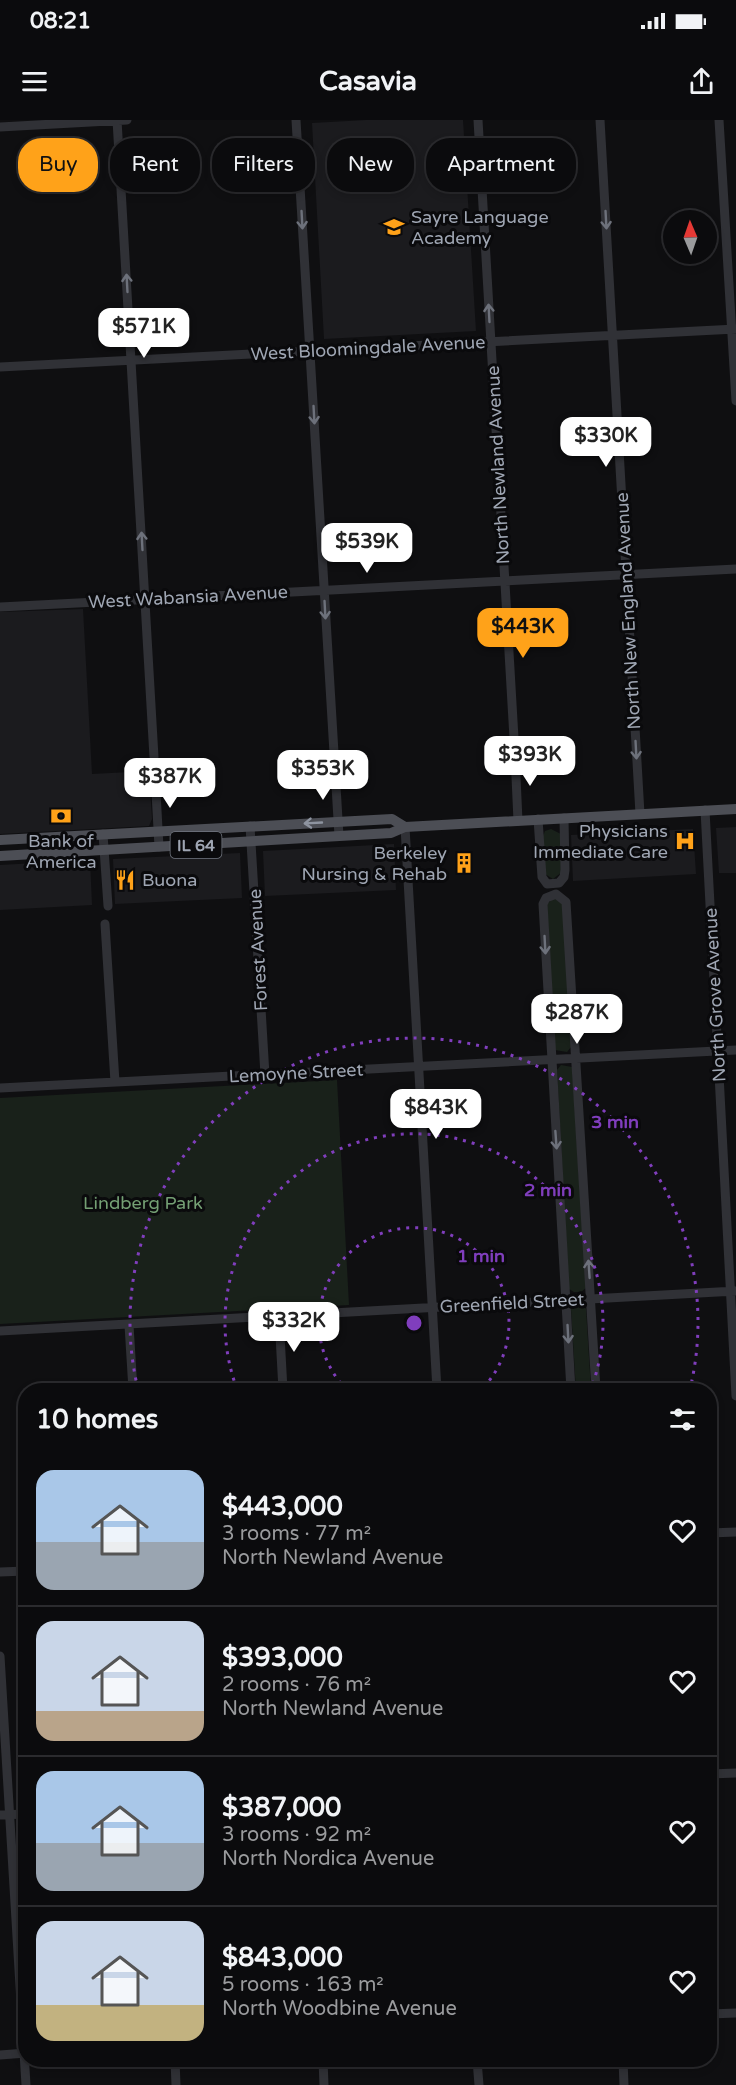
<!DOCTYPE html>
<html lang="en">
<head>
<meta charset="utf-8">
<style>
	:root { --surface:#0b0b0d; --page:#141416; --text:#f1f3f6; --muted:#9a9b9d; --line:#2b2b2e; --accent:#ffa219 }
	body { margin:0; font-family:"Varela Round",sans-serif; background:var(--page); color:var(--text); height:100vh; display:flex; flex-direction:column; font-size:22px; white-space:nowrap }
	* { box-sizing:border-box; margin:0 }
	p { font-size:20px; color:var(--muted) }
	.icon { flex:none; width:33px; height:33px; fill:none; stroke:currentColor; stroke-width:2; stroke-linecap:round; stroke-linejoin:round }
	.map { position:relative; flex:1; overflow:hidden }
	.details { position:absolute; left:18px; top:1263px; width:699px; height:684px; display:flex; flex-direction:column; background:var(--surface); border-radius:24px; box-shadow:0 3px 9px #0003,0 0 0 2px var(--line) }
	.details>* { flex:none }
	.banner { position:absolute; left:18px; top:18px; width:700px; height:54px; display:flex; gap:12px }
	.needle { width:39px; rotate:358deg }
	.fabs { position:absolute; left:663px; top:90px; display:grid; gap:12px }
	.fabs a { display:grid; place-items:center; width:54px; height:54px; border-radius:50%; background:var(--surface); box-shadow:0 3px 9px #0003,0 0 0 2px var(--line); font-size:30px }
	.price { position:absolute; translate:-50% -51px; padding:0 14px; border-radius:12px; background:#fff; color:#222; font-size:20px; line-height:39px; filter:drop-shadow(0 2px 3px #0008) }
	.price::after { content:''; position:absolute; left:50%; top:36px; width:18px; height:14px; margin-left:-9px; background:inherit; clip-path:polygon(0 0,100% 0,50% 100%) }
	.price.active { background:var(--accent); color:#111 }
	ul { padding:0; list-style:none }
	li { display:flex; align-items:center; gap:18px; height:150px; padding:0 18px }
	li+li { border-top:2px solid var(--line) }
	li span { display:grid; place-items:center; flex:none; width:168px; height:120px; border-radius:18px; color:#555 }
	li>.icon { margin-inline-start:auto }
	span .icon { width:72px; height:72px; fill:#fffc; stroke-width:1 }
	li b { font-size:26px }
	h2 { display:flex; justify-content:space-between; align-items:center; height:72px; padding:0 18px; font-size:26px }
	.chip { padding:0 21px; border-radius:24px; background:var(--surface); box-shadow:0 3px 9px #0003,0 0 0 2px var(--line); font-size:21px; line-height:54px }
	.chip.active { background:var(--accent); color:#111 }
	.status { display:flex; justify-content:space-between; align-items:center; height:42px; padding:0 30px; background:var(--surface); direction:ltr }
	.status svg { height:16px; fill:currentColor }
	header { display:flex; justify-content:space-between; align-items:center; height:78px; padding:0 18px; background:var(--surface); font-size:27px; font-weight:700 }
	.map>svg:first-child { display:block }
	.built { fill:#1b1b1e }
	.green { fill:#19211a }
	.lines { fill:none; stroke-linecap:round; stroke-linejoin:round }
	.minor { stroke:#303136; stroke-width:9 }
	.major { stroke:#4c4e55; stroke-width:10 }
	.oneway { stroke:#6d717b }
	.oneway2 { stroke:#8e94a0 }
	.ring { fill:none; stroke:#803ebd; stroke-width:3; stroke-dasharray:3 6 }
	.labels { text-anchor:middle; stroke-width:6; stroke-linejoin:round; paint-order:stroke }
	.shield { fill:#0a0a0c; stroke:#727781; stroke-width:1.5 }
	.shield-label { font-size:16px; font-weight:bold; fill:#9fa6b3 }
	.poi-label { font-size:18px; fill:#9fa6b3; stroke:#0a0a0c; text-anchor:start }
	.street-label { font-size:18px; fill:#9fa6b3; stroke:#0a0a0c }
	.park-label { font-size:18px; fill:#74a074; stroke:#0a0a0c }
	.centre { fill:#803ebd; stroke:#0a0a0c; stroke-width:3 }
	.ring-label { font-size:18px; text-anchor:middle; font-weight:bold; fill:#803ebd; stroke:#0a0a0c; stroke-width:6; stroke-linejoin:round; paint-order:stroke }
</style>
</head>
<body>
<div class="status"><b>08:21</b><svg viewBox="0 0 49 12"><path d="M0 12V9h3v3zM5 12V6h3v6zM10 12V3h3v9zM15 12V0h3v12zM26 1h20v11H26zM47 4h2v5h-2z"/></svg></div>
<header><svg class="icon" aria-label="menu" viewBox="0 0 24 24"><path d="M4 6h16M4 12h16M4 18h16"/></svg>Casavia<svg class="icon" aria-label="share" viewBox="0 0 24 24"><path d="M12 15V3M7 8l5-5 5 5M5 13v7h14v-7"/></svg></header>
<div class="map">
<svg width="736" height="1965" viewBox="0 0 736 1965">
	<rect width="100%" height="100%" fill="#0f0f11"/>
	<path class="built" d="M366 0H463L476 211 324 219 312 3Z
		M83 489 92 654 149 651 152 699 149 706 0 714V492Z
		M736 707V753H719L716 708Z
		M693 709 696 754 573 761 571 715Z
		M394 724 396 770 265 776 263 731Z
		M240 733 242 778 115 784 113 739Z
		M90 740 92 785 0 790V745Z"/>
	<path class="green" d="M551 709 561 714 562 752 553 759 545 754 543 716 545 711Z
		M554 778 563 784 571 927 567 932 555 930 547 784Z
		M561 945 572 947 586 1168 581 1172H574L569 1169 557 950Z
		M337 960 349 1185 0 1204V978Z
		M582 1184 586 1189 591 1270H576L571 1189 574 1185Z"/>
	<g class="lines">
		<path class="minor" d="M117 0 154 637
			M296 0 339 716
			M478 0 514 618
			M600 0 640 694
			M719 0 736 281
			M0 7 127 0
			M0 247 736 209
			M0 487 736 449
			M515 635 518 701
			M155 654 159 727
			M705 690 736 1276
			M538 699 542 757 547 764 559 763 564 757 565 750 564 698
			M250 706 265 955
			M405 707 437 1270
			M103 714 108 786
			M105 804 115 962
			M0 968 736 930
			M279 1197 283 1270
			M129 1205 133 1270
			M0 1211 736 1171
			M571 1270 543 784 546 778 556 774 566 782 596 1270
			M710 1413 736 1412
			M0 1452 26 1451
			M0 1536 26 1965
			M710 1654 736 1653
			M0 1695 26 1694
			M710 1894 736 1893
			M0 1935 26 1933
			M175 1940 176 1965
			M323 1940 324 1965
			M477 1940 479 1965
			M623 1940 624 1965"/>
		<path class="major" d="M0 720 392 699 405 707
			M0 736 391 713 405 707 736 689"/>
	</g>
	<defs><path id="oneway-shaft" d="M-6 0H5M1.5-3L5.5 0L1.5 3" fill="none" stroke-width="1.6" stroke-linecap="round" stroke-linejoin="round" transform="scale(1.5)"/></defs>
	<g class="oneway">
		<use href="#oneway-shaft" transform="translate(302 100) rotate(87)"/>
		<use href="#oneway-shaft" transform="translate(606 100) rotate(87)"/>
		<use href="#oneway-shaft" transform="translate(127 163) rotate(-93)"/>
		<use href="#oneway-shaft" transform="translate(489 193) rotate(-93)"/>
		<use href="#oneway-shaft" transform="translate(314 295) rotate(87)"/>
		<use href="#oneway-shaft" transform="translate(142 421) rotate(-93)"/>
		<use href="#oneway-shaft" transform="translate(325 490) rotate(87)"/>
		<use href="#oneway-shaft" transform="translate(636 630) rotate(87)"/>
		<use href="#oneway-shaft" transform="translate(545 825) rotate(87)"/>
		<use href="#oneway-shaft" transform="translate(556 1020) rotate(86)"/>
		<use href="#oneway-shaft" transform="translate(589 1149) rotate(-94)"/>
		<use href="#oneway-shaft" transform="translate(568 1214) rotate(87)"/>
	</g>
	<use class="oneway2" href="#oneway-shaft" transform="translate(313 703) rotate(177)"/>
	<g class="ring">
		<path d="M347 1270A95 95 0 1 1 481 1270"/>
		<path d="M237 1269A189 189 0 1 1 591 1269"/>
		<path d="M138 1269A284 284 0 1 1 690 1269"/>
	</g>
	<defs>
		<g id="school-bare" transform="scale(1.62)"><path d="M0-5L7-2L0 1L-7-2ZM-4 1L0 2.5L4 1V4Q0 6-4 4Z" fill="#ffa219" stroke="#0a0a0c" stroke-width="2.5" paint-order="stroke"/></g>
		<g id="bank-bare" transform="scale(1.62)"><path d="M-6-4H6V4H-6ZM0-2.3a2.3 2.3 0 1 0 0 4.6a2.3 2.3 0 1 0 0-4.6Z" fill="#ffa219" stroke="#0a0a0c" stroke-width="2.5" paint-order="stroke"/></g>
		<g id="hospital-bare" transform="scale(1.62)"><path d="M-5-5h3v3.5h4V-5h3V5h-3V1.5h-4V5h-3Z" fill="#ffa219" stroke="#0a0a0c" stroke-width="2.5" paint-order="stroke"/></g>
		<g id="building-bare" transform="scale(1.62)"><path d="M-4-6H4V6H1V3H-1V6H-4ZM-2.5-4.3h1.7v1.8h-1.7ZM.8-4.3h1.7v1.8H.8ZM-2.5-1h1.7V.8h-1.7ZM.8-1h1.7V.8H.8Z" fill="#ffa219" stroke="#0a0a0c" stroke-width="2.5" paint-order="stroke"/></g>
		<g id="restaurant-bare" transform="scale(1.62)"><path d="M-5-6h1v4h1v-4h1v4h1v-4h1v5L-1.5 .5V6h-2V.5L-5-1ZM5-6V6H3V1.5H1.5Q1.5-4 5-6Z" fill="#ffa219" stroke="#0a0a0c" stroke-width="2.5" paint-order="stroke"/></g>
	</defs>
	<g fill-rule="evenodd">
		<use href="#school-bare" x="394" y="107"/>
		<use href="#bank-bare" x="61" y="696"/>
		<use href="#hospital-bare" x="685" y="721"/>
		<use href="#building-bare" x="464" y="743"/>
		<use href="#restaurant-bare" x="125" y="760"/>
	</g>
	<g class="labels">
		<rect class="shield" x="170.5" y="712" width="51" height="26" rx="4.5"/>
		<g class="shield-label">
			<text x="196" y="731">IL 64</text>
		</g>
		<g class="poi-label">
			<text x="411" y="103">Sayre Language<tspan x="411" dy="21">Academy</tspan></text>
			<text x="668" y="717" text-anchor="end">Physicians<tspan x="668" dy="21">Immediate Care</tspan></text>
			<text x="61" y="727" text-anchor="middle">Bank of<tspan x="61" dy="21">America</tspan></text>
			<text x="447" y="739" text-anchor="end">Berkeley<tspan x="447" dy="21">Nursing &amp; Rehab</tspan></text>
			<text x="142" y="766">Buona</text>
		</g>
		<g class="street-label">
			<text transform="translate(368 228) rotate(-3)" y="6">West Bloomingdale Avenue</text>
			<text transform="translate(498 345) rotate(-93)" y="6">North Newland Avenue</text>
			<text transform="translate(188 477) rotate(-3)" y="6">West Wabansia Avenue</text>
			<text transform="translate(628 491) rotate(-93)" y="6">North New England Avenue</text>
			<text transform="translate(258 830) rotate(-93)" y="6">Forest Avenue</text>
			<text transform="translate(715 875) rotate(-93)" y="6">North Grove Avenue</text>
			<text transform="translate(296 953) rotate(-3)" y="6">Lemoyne Street</text>
			<text transform="translate(512 1183) rotate(-3)" y="6">Greenfield Street</text>
		</g>
		<g class="park-label">
			<text x="143" y="1089">Lindberg Park</text>
		</g>
	</g>
	<circle cx="414" cy="1203" r="9" class="centre"/>
	<g class="ring-label">
		<text x="615" y="1008">3 min</text>
		<text x="548" y="1076">2 min</text>
		<text x="481" y="1142">1 min</text>
	</g>
</svg>
<div class="fabs">
<a><svg class="needle" viewBox="-14 -14 28 28"><path d="M0-13l5 13h-10z" fill="#e53935"/><path d="M0 13l5-13h-10z" fill="#9a9b9d"/></svg></a>
</div>
<b class="price" style="left:144px;top:239px">$571K</b>
<b class="price" style="left:606px;top:348px">$330K</b>
<b class="price" style="left:367px;top:454px">$539K</b>
<b class="price active" style="left:523px;top:539px">$443K</b>
<b class="price" style="left:530px;top:667px">$393K</b>
<b class="price" style="left:323px;top:681px">$353K</b>
<b class="price" style="left:170px;top:689px">$387K</b>
<b class="price" style="left:577px;top:925px">$287K</b>
<b class="price" style="left:436px;top:1020px">$843K</b>
<b class="price" style="left:294px;top:1233px">$332K</b>
<div class="banner">
<a class="chip active">Buy</a>
<a class="chip">Rent</a>
<a class="chip">Filters</a>
<a class="chip">New</a>
<a class="chip">Apartment</a>
</div>
<section class="details">
<h2>10 homes<svg class="icon" aria-label="filters" viewBox="0 0 24 24"><path d="M4 7h16M4 17h16"/><circle cx="9" cy="7" r="2"/><circle cx="15" cy="17" r="2"/></svg></h2>
<ul>
<li><span style="background:linear-gradient(#a9c7e8 60%,#9aa5b1 0)"><svg class="icon" aria-label="home" viewBox="0 0 24 24"><path d="M3 11l9-7 9 7M6 9v11h12V9"/></svg></span><div><b>$443,000</b><p>3 rooms · 77 m²</p><p>North Newland Avenue</p></div><svg class="icon" aria-label="heart" viewBox="0 0 24 24"><path d="M12 20l-8-8c-3-5 5-10 8-4 3-6 11-1 8 4z"/></svg></li>
<li><span style="background:linear-gradient(#c9d6e8 75%,#b9a48a 0)"><svg class="icon" aria-label="home" viewBox="0 0 24 24"><path d="M3 11l9-7 9 7M6 9v11h12V9"/></svg></span><div><b>$393,000</b><p>2 rooms · 76 m²</p><p>North Newland Avenue</p></div><svg class="icon" aria-label="heart" viewBox="0 0 24 24"><path d="M12 20l-8-8c-3-5 5-10 8-4 3-6 11-1 8 4z"/></svg></li>
<li><span style="background:linear-gradient(#a9c7e8 60%,#9aa5b1 0)"><svg class="icon" aria-label="home" viewBox="0 0 24 24"><path d="M3 11l9-7 9 7M6 9v11h12V9"/></svg></span><div><b>$387,000</b><p>3 rooms · 92 m²</p><p>North Nordica Avenue</p></div><svg class="icon" aria-label="heart" viewBox="0 0 24 24"><path d="M12 20l-8-8c-3-5 5-10 8-4 3-6 11-1 8 4z"/></svg></li>
<li><span style="background:linear-gradient(#c9d6e8 70%,#c2b280 0)"><svg class="icon" aria-label="home" viewBox="0 0 24 24"><path d="M3 11l9-7 9 7M6 9v11h12V9"/></svg></span><div><b>$843,000</b><p>5 rooms · 163 m²</p><p>North Woodbine Avenue</p></div><svg class="icon" aria-label="heart" viewBox="0 0 24 24"><path d="M12 20l-8-8c-3-5 5-10 8-4 3-6 11-1 8 4z"/></svg></li>
</ul>
</section>
</div>
</body>
</html>
